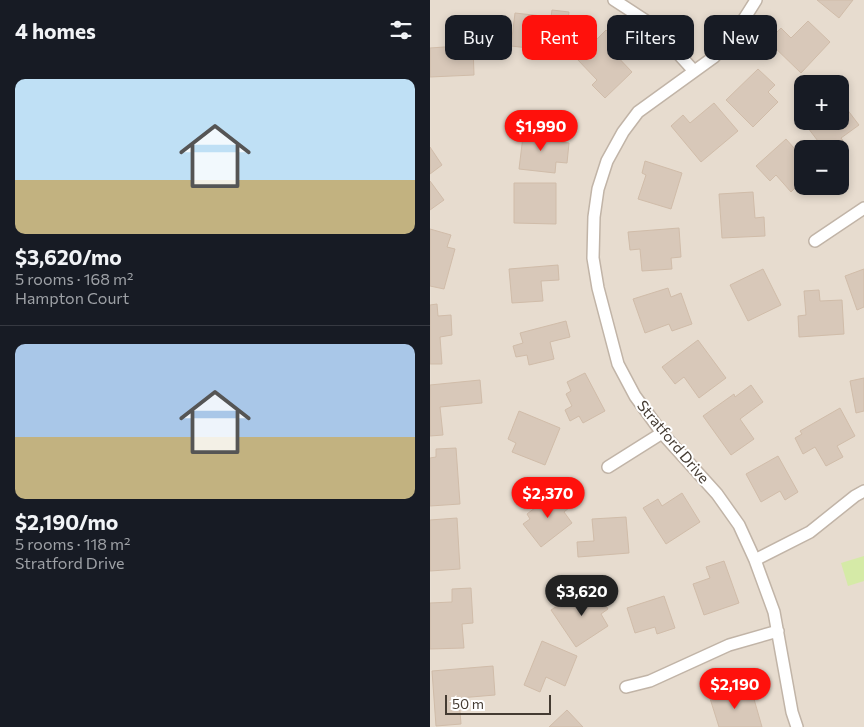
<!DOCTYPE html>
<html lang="en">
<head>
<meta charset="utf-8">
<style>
	:root { --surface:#171b24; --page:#242831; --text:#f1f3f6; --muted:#9ea1a6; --line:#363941; --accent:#ff110c }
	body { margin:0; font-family:Commissioner,sans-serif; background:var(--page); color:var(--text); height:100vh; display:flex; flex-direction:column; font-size:19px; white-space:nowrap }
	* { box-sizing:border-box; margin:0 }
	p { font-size:16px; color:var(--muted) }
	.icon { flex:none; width:28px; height:28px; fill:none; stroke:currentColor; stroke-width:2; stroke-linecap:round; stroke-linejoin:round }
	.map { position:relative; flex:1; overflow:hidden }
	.panel { display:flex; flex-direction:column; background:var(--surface); width:430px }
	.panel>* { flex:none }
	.guide { position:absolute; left:15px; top:15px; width:344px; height:45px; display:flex; gap:10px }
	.tools { position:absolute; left:364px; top:75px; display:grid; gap:10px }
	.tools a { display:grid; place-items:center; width:55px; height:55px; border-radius:10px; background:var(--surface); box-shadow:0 2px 8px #0003; font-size:25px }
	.scale { position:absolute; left:15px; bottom:12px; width:106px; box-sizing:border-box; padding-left:5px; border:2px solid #443b32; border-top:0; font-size:14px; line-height:18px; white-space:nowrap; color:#443b32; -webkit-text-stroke:4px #fff; paint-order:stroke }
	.price { position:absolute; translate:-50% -42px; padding:0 11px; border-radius:18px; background:var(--accent); color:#fff; font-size:16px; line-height:32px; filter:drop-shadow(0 1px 2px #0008) }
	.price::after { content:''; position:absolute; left:50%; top:30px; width:15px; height:11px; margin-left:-8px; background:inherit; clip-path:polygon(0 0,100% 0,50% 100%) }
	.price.current { background:#222; color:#fff }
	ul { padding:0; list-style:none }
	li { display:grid; align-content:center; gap:10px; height:265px; padding:0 15px }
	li+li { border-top:1px solid var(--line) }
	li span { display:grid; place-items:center; height:155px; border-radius:10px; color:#555 }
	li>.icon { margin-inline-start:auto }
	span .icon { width:90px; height:90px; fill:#fffc; stroke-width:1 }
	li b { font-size:21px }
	h2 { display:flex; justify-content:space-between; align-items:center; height:60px; padding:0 15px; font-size:21px }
	.pill { padding:0 18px; border-radius:10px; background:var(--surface); box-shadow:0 2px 8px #0003; font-size:18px; line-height:45px }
	.pill.current { background:var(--accent); color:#fff }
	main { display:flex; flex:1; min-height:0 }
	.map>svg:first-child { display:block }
	.residential { fill:#e7dccf; fill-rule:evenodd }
	.green { fill:#d5eaa7 }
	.building { fill:#d8c8b9; stroke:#d0bca9 }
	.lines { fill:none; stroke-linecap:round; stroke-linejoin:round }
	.minor-casing { stroke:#c1b4a7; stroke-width:14 }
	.minor { stroke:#fff; stroke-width:11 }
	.labels { text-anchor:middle; stroke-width:4; stroke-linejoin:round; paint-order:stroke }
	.street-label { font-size:15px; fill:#443b32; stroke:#fff }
</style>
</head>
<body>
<main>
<section class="panel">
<h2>4 homes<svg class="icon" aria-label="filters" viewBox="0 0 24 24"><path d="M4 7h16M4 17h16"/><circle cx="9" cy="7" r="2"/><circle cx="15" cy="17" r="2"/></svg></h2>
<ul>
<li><span style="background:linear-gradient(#bfe0f5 65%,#c2b280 0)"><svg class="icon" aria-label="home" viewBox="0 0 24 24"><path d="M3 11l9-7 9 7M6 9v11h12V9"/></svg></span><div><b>$3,620/mo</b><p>5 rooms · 168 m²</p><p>Hampton Court</p></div></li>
<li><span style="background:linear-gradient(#a9c7e8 60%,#c2b280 0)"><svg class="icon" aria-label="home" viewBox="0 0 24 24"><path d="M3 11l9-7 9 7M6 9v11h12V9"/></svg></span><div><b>$2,190/mo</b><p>5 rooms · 118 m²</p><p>Stratford Drive</p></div></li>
</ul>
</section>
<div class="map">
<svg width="434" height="727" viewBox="0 0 434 727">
	<rect width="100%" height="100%" fill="#f2ebe2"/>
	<path class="residential" d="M0 0H434V727H0ZM372 84H410V121H372ZM372 149H410V186H372Z"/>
	<path class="green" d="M434 556V581L418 586 411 563Z"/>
	<path class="building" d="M387 0H423L409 18Z
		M122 10 139 12 136 39 126 38 125 51 81 46 85 13 121 17Z
		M378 21 400 42 371 73 338 41 351 28 361 38Z
		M176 30 190 44 182 51 202 72 175 98 162 85 167 80 147 59Z
		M43 45 44 75 0 77V48Z
		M328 69 345 85 338 92 348 102 323 127 296 100Z
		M410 100 429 125 411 138 417 146 410 151V149H394L375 124 378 121H410Z
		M284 103 308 131 271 162 241 126 253 115 260 123Z
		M94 128 117 130 116 141 139 143 137 163 126 162 125 173 89 169Z
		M356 139 372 157V181L361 192 346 175 340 181 326 166Z
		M0 147 12 165 0 174Z
		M215 161 252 173 241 209 208 199 216 175 212 173Z
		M0 181 14 200 0 210Z
		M84 183H126V224L84 223Z
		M323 192 325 218 334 217 335 236 292 238 289 194Z
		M249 228 251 257 241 258 242 269 212 271 210 249 200 250 198 232Z
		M0 229 21 235 17 247 25 249 14 289 0 286Z
		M128 265 129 280 111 281 113 301 82 303 79 269Z
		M333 269 351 305 318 321 300 285Z
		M434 269V307L427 310 415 276Z
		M238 288 241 297 251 293 262 324 242 331 239 324 215 333 203 299Z
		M389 290 390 301 412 300 414 334 369 337 368 316 376 315 374 291Z
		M7 304 8 316 21 315 22 335 10 337 12 364H0V305Z
		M136 321 140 337 120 342 124 359 99 365 97 355 86 357 83 346 93 343 90 333Z
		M268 340 296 378 269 398 254 377 245 384 232 367Z
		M155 373 175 411 153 423 149 416 140 421 135 410 142 406 136 394 141 391 137 382Z
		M434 378V411L426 413 420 381Z
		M50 380 52 403 10 407 13 435 0 436V385Z
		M321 385 333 402 310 419 324 439 301 455 273 416 304 394 305 397Z
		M410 408 425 436 407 446 413 457 396 466 385 447 373 454 365 438 372 434 370 431Z
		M89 411 130 428 115 465 82 452 86 443 78 439Z
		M26 448 30 504 0 506V458L6 457V449Z
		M348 456 368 492 355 500 350 491 331 502 316 474Z
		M127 491 140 507 134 512 142 523 111 547 93 524 100 519 97 514Z
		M252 493 270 522 236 544 213 508 228 499 232 506Z
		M196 517 199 553 148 557 147 542 164 541 162 519Z
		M27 518 30 569 0 571V520Z
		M294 561 309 603 274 615 263 584 280 578 276 567Z
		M41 588 43 623 32 624 34 648 0 649V603L22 602V589Z
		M152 590 157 598 167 592 178 609 171 614 178 626 146 647 121 610Z
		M234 596 245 628 227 634 225 627 205 633 197 608Z
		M112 641 147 656 135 686 116 677 110 692 94 685Z
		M63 666 65 695 29 698 31 724 6 726 2 671Z
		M296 687 300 699 322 692 332 727H289L278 692Z
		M137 710 153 727H119Z"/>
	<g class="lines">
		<g class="minor-casing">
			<path id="minor" d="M184 0 221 24 264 71
				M326 0C313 21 301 40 284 57L208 112 193 132 177 161 168 189 164 217 163 258 168 288 188 364 205 396 232 433 287 494 309 525 325 560 344 612 362 712 367 727
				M385 241 434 208
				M178 467 232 433
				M325 560 380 532 425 496 434 491
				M196 687 220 681 299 645 348 631"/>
		</g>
		<use href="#minor" class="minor"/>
	</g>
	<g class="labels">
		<g class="street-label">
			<text transform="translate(243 442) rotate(50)" y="5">Stratford Drive</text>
		</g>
	</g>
</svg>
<div class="tools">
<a>+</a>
<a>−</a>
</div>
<div class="scale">50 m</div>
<b class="price" style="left:111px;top:152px">$1,990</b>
<b class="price" style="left:118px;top:519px">$2,370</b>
<b class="price current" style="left:152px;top:617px">$3,620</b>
<b class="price" style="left:305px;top:710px">$2,190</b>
<div class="guide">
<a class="pill">Buy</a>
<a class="pill current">Rent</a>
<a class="pill">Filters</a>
<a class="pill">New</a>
</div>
</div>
</main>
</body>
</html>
